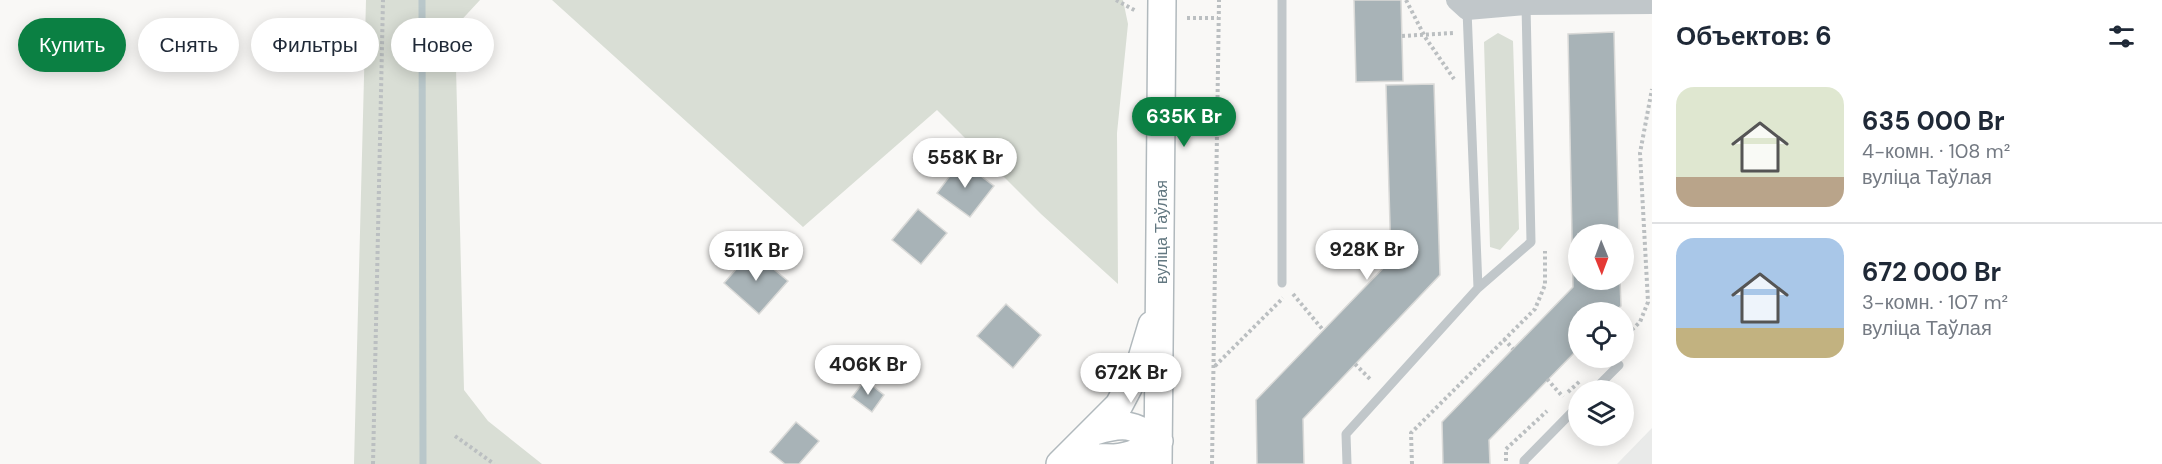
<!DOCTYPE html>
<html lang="ru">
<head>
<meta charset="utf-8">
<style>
	:root { --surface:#fff; --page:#f2f2f3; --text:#1f2937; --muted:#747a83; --line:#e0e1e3; --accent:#0b8043 }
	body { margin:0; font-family:"DM Sans",sans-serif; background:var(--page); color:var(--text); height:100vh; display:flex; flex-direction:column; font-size:22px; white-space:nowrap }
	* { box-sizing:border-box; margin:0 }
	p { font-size:20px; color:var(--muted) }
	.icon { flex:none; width:33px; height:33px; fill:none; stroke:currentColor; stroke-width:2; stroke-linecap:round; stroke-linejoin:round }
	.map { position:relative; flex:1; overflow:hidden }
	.side { display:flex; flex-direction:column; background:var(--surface); width:510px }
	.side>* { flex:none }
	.banner { position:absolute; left:18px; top:18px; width:570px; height:54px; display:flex; gap:12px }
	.needle { width:39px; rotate:179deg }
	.buttons { position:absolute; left:1568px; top:224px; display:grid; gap:12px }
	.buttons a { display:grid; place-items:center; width:66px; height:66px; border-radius:50%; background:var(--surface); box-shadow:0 3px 15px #0003; font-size:30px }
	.price { position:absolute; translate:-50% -51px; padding:0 14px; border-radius:21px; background:#fff; color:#222; font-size:20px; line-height:39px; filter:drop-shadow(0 2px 3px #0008) }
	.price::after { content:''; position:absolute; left:50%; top:36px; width:18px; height:14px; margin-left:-9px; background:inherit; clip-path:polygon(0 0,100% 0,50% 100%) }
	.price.selected { background:var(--accent); color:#fff }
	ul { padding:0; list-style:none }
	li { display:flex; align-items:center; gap:18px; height:150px; padding:0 24px }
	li+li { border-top:2px solid var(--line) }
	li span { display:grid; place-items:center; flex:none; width:168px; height:120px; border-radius:18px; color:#555 }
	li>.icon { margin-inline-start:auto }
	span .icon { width:72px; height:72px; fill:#fffc; stroke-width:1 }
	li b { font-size:26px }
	h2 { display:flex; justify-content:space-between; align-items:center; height:72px; padding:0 24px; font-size:26px }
	.pill { padding:0 21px; border-radius:27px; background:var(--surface); box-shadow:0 3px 15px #0003; font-size:21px; line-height:54px }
	.pill.selected { background:var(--accent); color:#fff }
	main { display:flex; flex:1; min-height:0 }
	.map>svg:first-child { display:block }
	.built { fill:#e9eae9 }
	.green { fill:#d9ded5 }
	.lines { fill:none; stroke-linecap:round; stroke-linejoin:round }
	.stream { stroke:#b9c7ca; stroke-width:7 }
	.building { fill:#a8b3b7; stroke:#dadad8; stroke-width:1.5 }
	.secondary-casing { stroke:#b1b9bd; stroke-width:30 }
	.path { stroke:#bbbfc1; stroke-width:4; stroke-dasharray:3 3; stroke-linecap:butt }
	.lane { stroke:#c1c7ca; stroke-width:9 }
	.street { stroke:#c1c7ca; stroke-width:20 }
	.secondary { stroke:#fff; stroke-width:27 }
	.labels { text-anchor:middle; stroke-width:6; stroke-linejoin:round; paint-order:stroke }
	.street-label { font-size:16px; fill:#637881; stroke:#fff }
</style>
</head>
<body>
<main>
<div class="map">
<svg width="1652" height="464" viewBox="0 0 1652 464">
	<rect width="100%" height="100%" fill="#f9f8f6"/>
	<path class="built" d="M1652 428V464H1617Z"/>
	<path class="green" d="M366 0H480L455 27 464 390 488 421 542 464H354Z
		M552 0H1123L1128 24 1117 133 1118 284 1041 214 937 110 803 227Z
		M1498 33 1513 41 1519 229 1500 250 1490 247 1484 42Z"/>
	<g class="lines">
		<path class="stream" d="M422 0 423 464"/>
	</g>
	<path class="building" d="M1354 0H1401L1403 81 1356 82Z
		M1614 32 1619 234H1578V279H1620L1621 306 1614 312H1578V349L1489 440 1490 464H1443L1442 422 1573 287 1568 34Z
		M1434 84 1440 275 1303 419 1304 464H1257L1256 400 1391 260 1386 85Z
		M961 161 994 186 970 217 937 193Z
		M918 209 947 233 921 264 892 240Z
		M752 251 788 281 759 314 724 283Z
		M1006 304 1041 335 1013 368 977 336Z
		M865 380 884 395 872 412 852 397Z
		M796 422 819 441 799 464H785L770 452Z"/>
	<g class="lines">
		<g class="secondary-casing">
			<path id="secondary" d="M1095 431C1125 422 1132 424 1159 441
				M1060 464 1119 405 1140 365 1152 325
				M1077 464C1094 456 1097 458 1114 458 1131 457 1145 449 1159 441
				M1158 464 1162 0"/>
		</g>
		<path class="path" d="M1116 0 1136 11
			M1406 0 1425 37 1454 79
			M1187 18H1218
			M1402 36 1453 33
			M1293 294 1323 330
			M1623 338 1640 322 1648 302 1640 153 1652 89
			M1504 339 1513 349
			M1355 364 1371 380
			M1215 366 1283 298
			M1547 379 1563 397
			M1568 392 1580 381
			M455 436 494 464
			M1506 461V449L1547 411
			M373 464 383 0
			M1212 464 1219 0
			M1412 464 1411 433 1535 309 1545 285V251"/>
		<path class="lane" d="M1282 0V283
			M1478 288 1531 242 1526 5
			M1594 390 1619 365
			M1347 464 1346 434 1478 288 1467 10
			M1524 464V461L1578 406"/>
		<path class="street" d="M1456 0 1467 10 1526 5 1652 4"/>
		<use href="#secondary" class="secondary"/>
	</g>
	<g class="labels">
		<g class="street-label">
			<text transform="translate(1161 232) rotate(-90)" y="6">вуліца Таўлая</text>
		</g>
	</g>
</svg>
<div class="buttons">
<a><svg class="needle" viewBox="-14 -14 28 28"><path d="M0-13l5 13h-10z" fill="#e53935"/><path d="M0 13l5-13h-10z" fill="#747a83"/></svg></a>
<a><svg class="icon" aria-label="locate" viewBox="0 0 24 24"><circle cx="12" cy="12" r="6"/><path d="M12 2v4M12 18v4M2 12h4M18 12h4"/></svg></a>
<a><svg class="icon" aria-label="layers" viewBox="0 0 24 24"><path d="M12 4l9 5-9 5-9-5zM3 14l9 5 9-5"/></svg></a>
</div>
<b class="price selected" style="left:1184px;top:148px">635K Br</b>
<b class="price" style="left:965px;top:189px">558K Br</b>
<b class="price" style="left:1367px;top:281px">928K Br</b>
<b class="price" style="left:756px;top:282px">511K Br</b>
<b class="price" style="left:868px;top:396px">406K Br</b>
<b class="price" style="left:1131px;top:404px">672K Br</b>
<div class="banner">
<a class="pill selected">Купить</a>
<a class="pill">Снять</a>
<a class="pill">Фильтры</a>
<a class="pill">Новое</a>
</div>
</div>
<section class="side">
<h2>Объектов: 6<svg class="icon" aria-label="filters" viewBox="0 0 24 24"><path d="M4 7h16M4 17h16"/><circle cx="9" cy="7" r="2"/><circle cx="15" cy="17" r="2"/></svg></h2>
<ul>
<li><span style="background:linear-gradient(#dfe7d0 75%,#b9a48a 0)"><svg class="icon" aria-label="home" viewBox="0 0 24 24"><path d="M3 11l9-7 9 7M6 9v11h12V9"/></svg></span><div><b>635 000 Br</b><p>4-комн. · 108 m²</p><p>вуліца Таўлая</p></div></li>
<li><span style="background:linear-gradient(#a9c7e8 75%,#c2b280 0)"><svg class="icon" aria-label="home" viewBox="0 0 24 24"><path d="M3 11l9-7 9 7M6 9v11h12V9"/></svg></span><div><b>672 000 Br</b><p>3-комн. · 107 m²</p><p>вуліца Таўлая</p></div></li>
</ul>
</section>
</main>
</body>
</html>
